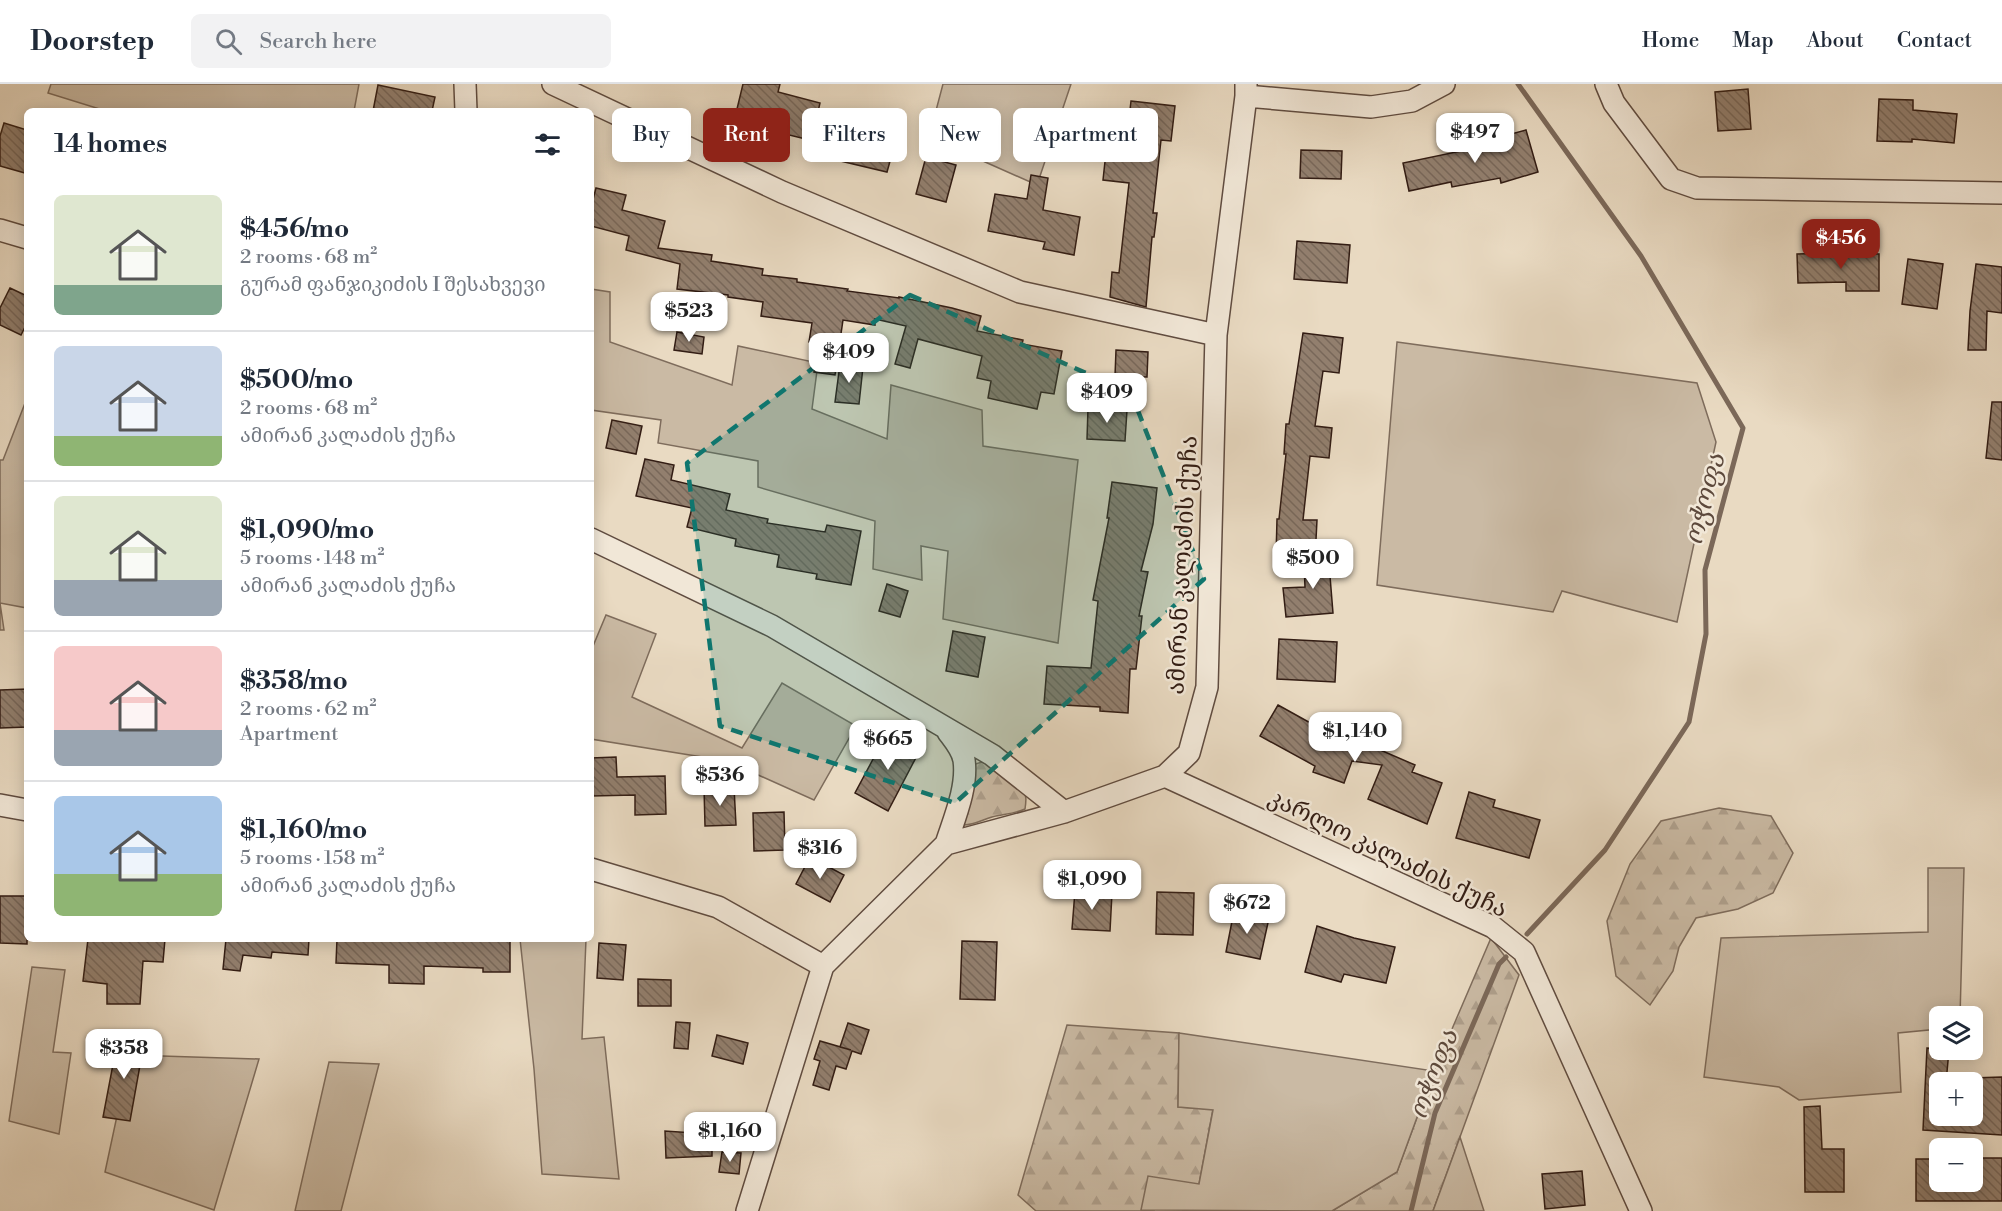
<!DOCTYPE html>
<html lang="en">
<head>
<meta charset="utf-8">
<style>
	:root { --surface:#fff; --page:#f2f2f3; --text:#1f2937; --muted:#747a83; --line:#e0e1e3; --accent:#8f2418 }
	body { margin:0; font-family:"Libre Bodoni","Noto Serif Georgian",serif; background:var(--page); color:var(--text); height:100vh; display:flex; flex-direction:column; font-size:22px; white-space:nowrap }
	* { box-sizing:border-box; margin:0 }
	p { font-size:20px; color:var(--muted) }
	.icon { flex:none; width:33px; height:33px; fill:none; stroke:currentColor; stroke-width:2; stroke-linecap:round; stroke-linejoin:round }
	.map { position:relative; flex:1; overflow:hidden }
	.details { position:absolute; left:24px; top:24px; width:570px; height:834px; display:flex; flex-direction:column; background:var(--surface); border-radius:9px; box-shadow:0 3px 15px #0003 }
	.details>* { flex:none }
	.guide { position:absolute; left:612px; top:24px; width:570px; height:54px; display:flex; gap:12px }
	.buttons { position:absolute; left:1929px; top:922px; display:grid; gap:12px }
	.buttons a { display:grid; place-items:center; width:54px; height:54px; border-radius:9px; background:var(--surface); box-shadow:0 3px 15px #0003; font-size:30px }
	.price { position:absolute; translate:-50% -51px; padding:0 14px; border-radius:12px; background:#fff; color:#222; font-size:20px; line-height:39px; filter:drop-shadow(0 2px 3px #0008) }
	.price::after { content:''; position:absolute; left:50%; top:36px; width:18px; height:14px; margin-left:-9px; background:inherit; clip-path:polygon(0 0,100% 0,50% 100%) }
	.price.current { background:var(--accent); color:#fff }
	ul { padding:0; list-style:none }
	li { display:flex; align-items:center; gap:18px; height:150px; padding:0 30px }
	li+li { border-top:2px solid var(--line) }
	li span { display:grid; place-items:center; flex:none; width:168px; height:120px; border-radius:9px; color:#555 }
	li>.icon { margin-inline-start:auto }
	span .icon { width:72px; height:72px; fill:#fffc; stroke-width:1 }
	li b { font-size:26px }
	h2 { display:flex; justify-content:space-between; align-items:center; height:72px; padding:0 30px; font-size:26px }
	.tag { padding:0 21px; border-radius:9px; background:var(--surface); box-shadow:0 3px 15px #0003; font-size:21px; line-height:54px }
	.tag.current { background:var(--accent); color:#fff }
	header { display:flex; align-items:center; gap:36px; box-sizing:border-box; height:84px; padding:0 30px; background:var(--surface); border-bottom:2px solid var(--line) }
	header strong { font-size:28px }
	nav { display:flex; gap:33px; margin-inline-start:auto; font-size:21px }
	.search { width:420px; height:54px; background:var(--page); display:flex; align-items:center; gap:15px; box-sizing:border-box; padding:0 21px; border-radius:9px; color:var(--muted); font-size:22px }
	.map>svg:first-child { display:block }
	.forest { fill:url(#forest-firs); stroke:#7e6c5c; stroke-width:1.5 }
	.garden { fill:#cabaa4; stroke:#7e6c5c; stroke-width:1.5 }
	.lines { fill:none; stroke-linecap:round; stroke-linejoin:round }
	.stream { stroke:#7b6859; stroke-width:5 }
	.building { fill:url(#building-back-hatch); stroke:#331d14; stroke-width:1.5 }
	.minor-casing { stroke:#604c40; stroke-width:24 }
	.minor { stroke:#f1e7d7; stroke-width:21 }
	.marked { fill:#0f766e; fill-opacity:0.2; stroke:#0f766e; stroke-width:4.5; stroke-dasharray:12 8; stroke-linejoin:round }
	.labels { text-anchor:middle; stroke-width:5; stroke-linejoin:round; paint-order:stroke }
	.street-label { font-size:24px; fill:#331d14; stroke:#f1e7d7 }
	.water-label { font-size:26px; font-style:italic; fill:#5d493c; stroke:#f1e7d7 }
</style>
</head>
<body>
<header>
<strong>Doorstep</strong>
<div class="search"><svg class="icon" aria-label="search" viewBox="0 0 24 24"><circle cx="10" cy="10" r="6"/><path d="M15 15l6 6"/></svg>Search here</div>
<nav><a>Home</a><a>Map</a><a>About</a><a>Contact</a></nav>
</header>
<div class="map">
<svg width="2002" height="1127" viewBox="0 0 2002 1127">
	<defs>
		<pattern id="forest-firs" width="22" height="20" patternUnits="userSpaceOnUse" patternTransform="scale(1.5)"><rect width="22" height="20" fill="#cabaa4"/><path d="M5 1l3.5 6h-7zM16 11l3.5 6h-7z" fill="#ae9f8c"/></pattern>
		<pattern id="building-back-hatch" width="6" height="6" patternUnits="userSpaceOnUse" patternTransform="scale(1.5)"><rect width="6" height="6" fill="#927f6e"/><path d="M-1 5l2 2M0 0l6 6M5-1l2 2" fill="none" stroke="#786759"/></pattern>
	</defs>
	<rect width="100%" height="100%" fill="#e9dac2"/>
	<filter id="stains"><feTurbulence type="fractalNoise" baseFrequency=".00333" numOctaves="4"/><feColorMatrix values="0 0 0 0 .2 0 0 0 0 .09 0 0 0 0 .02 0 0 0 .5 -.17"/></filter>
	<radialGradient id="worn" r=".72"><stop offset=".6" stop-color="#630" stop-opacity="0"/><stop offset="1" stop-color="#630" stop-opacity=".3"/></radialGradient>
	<path class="forest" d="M982 678C993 681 1017 695 1023 705 1027 711 1026 718 1025 725 1014 730 1004 730 992 733 982 736 974 741 964 741L972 681Z
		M1719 724 1771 732 1793 769 1773 809 1738 825 1696 834 1679 863 1673 887 1650 921 1616 892 1607 837 1630 780 1661 737Z
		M1491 854 1519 891 1433 1127H1332L1397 1088 1434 987Z
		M1067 941 1179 949 1178 1023 1213 1025 1199 1100 1141 1126 1155 1127H1036L1018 1111Z"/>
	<path class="garden" d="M51 0H359L354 27H106L48 9Z
		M943 0H1071L1037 101 929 53Z
		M591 205 610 208V258L732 301 738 262 818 279 812 325 887 355 891 301 982 326 983 362 1078 376 1058 559 943 535 948 467 921 462 922 496 873 485 875 437 758 403V377L658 359 661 336 591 326Z
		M1397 258 1697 299 1716 358 1677 538 1562 507 1553 528 1377 501Z
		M27 314V524L0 519 4 546H0V376H3Z
		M606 531 656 550 632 613 742 664 782 599 856 642 814 716 727 677 591 655V567Z
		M1928 784H1964L1960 933H1940L1939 945 1898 949 1901 1008 1799 1016 1779 1003 1704 993 1721 854 1928 848Z
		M520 855H586L582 955 604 953 619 1095 542 1090 534 985Z
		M32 883 65 886 53 968 71 969 59 1050 9 1037Z
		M1179 949 1434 987 1397 1088 1332 1127 1141 1126 1148 1092 1199 1100 1213 1026 1178 1023Z
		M130 971 259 975 214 1126 105 1088Z
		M329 978 379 980 341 1127H295Z
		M1460 1053 1484 1127H1433Z"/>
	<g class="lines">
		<path class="stream" d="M1518 0 1641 172 1743 344 1705 486 1706 550 1689 638 1605 766 1527 850
			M1411 1127 1435 1029 1499 880 1506 873"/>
	</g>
	<path class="building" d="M743 0H780L778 8 820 19 817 32 897 52 887 88 819 72 822 59 781 49 784 35 737 25Z
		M378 1 435 13 432 27H373Z
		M1748 5 1751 45 1718 47 1715 8Z
		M1879 15 1913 16V26L1957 30 1954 59 1912 55V58L1877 57Z
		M1131 17 1175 22 1171 57 1161 56 1153 129H1157L1154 153H1152L1146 223 1110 213 1112 188 1119 189 1129 99 1103 96 1107 59 1126 61Z
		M4 39 27 46V81L25 89 0 82V52Z
		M1526 46 1538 88 1501 99 1500 94 1452 103 1451 98 1409 107 1403 79 1490 61 1489 56Z
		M1301 66 1342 67 1341 95 1300 94Z
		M926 73 956 81 946 118 916 110Z
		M1031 91 1048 94 1043 126 1080 133 1074 171 1043 165 1045 158 988 147 995 110 1027 115Z
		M596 104 626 111 622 126 665 137 658 164 712 171 711 177 763 185 762 191 797 195V198L848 205 847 207 899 214V213L952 224 981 232 977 247 1023 256 1022 260 1062 267 1054 310 1041 308 1037 325 988 314 991 297 977 294 982 272 918 255 910 284 895 280 906 242 875 235V241L843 236 835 291 814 288 818 260 809 258 812 239 761 232 763 218 728 213V211L677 205 680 180 626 166 629 152 591 142V123Z
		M1297 157 1350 161 1347 199 1294 195Z
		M1832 169 1879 170V207H1846V198L1798 199 1797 170Z
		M1908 175 1943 180 1937 225 1902 220Z
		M1976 180 2002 183V229L1987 227 1986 266H1968L1970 227Z
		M10 204 27 212V239L21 251 0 241V224Z
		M677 248 704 253 702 270 674 266Z
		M1303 249 1343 254 1339 289 1323 287 1315 342 1332 344 1329 374 1310 372 1303 436H1317L1315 475 1276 473 1277 435H1279L1286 370H1284L1286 340H1289Z
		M1116 266 1148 268 1147 293 1115 292Z
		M840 280 863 283 859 320 835 318Z
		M1992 318H2002V376L1986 374Z
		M1088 324 1127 326 1125 357 1087 355Z
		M612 336 642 342 636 370 606 364Z
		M645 375 674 381 671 396 730 410 726 426 768 435 767 439 825 448 827 441 861 447 851 501 816 495 817 490 777 483 779 471 735 462 736 455 687 443 692 424 636 412Z
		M1112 398 1157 404 1153 440 1141 487 1148 488 1139 532H1142L1136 585H1130L1128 629 1100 627V623L1044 620 1047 582 1091 584 1098 517 1093 516 1109 434H1107Z
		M1344 477 1345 492H1330L1333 529 1286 533 1283 504 1305 503 1304 479Z
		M887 500 908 507 900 533 879 527Z
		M953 547 985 553 978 593 946 587Z
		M1279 555 1337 558 1335 598 1277 595Z
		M27 605V643L0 644V606Z
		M1278 621 1314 641 1360 657 1361 648 1380 651 1378 665 1415 681 1412 688 1442 699 1427 740 1368 715 1382 681 1352 677 1344 699 1313 688 1315 682 1260 652Z
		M888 647 921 664 888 727 855 709Z
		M616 673 617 693 665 692 666 730 635 731V711L591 712V674Z
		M734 703 736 741 705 742 704 704Z
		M1469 708 1495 716 1493 723 1540 736 1529 774 1456 754Z
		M784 728 785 766 754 767 753 729Z
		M810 773 844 791 830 818 796 800Z
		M1075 807 1112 809 1110 847 1072 845Z
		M1157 808 1194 809 1193 851 1156 850Z
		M0 812H27V860L0 859Z
		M1234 827 1269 834 1260 875 1226 868Z
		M1317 842 1354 854 1395 863 1386 899 1344 890 1341 898 1305 888Z
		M88 855H165L163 878 143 877 140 920H107V900L83 897Z
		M226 855H309L308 871 272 868 271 874 243 871 240 887 223 885Z
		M337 855H510V888H483V884L424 882V900L389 899V881L336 879Z
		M962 857 997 858 995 916 960 915Z
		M599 859 626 861 623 896 597 894Z
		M638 895 671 896V922H638Z
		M676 938 690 939 688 965 674 964Z
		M848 939 869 946 861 970 852 967 846 985 836 982 829 1006 813 1001 820 977 814 975 820 957 851 966 840 963Z
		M717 951 748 959 743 980 712 972Z
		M118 954 144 959 130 1037 103 1033Z
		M1927 964 1949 966 1946 999H1940V1032H1972V994L2002 993V1051L1923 1046Z
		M1820 1022 1822 1065H1844V1108H1805L1804 1023Z
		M712 1045V1072L666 1074 665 1047 694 1049 695 1046Z
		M722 1068 741 1069 739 1090 719 1088Z
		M1972 1074H2002V1117H1916V1075H1940V1098H1972Z
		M1582 1087 1585 1121 1545 1125 1542 1090Z"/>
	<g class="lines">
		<g class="minor-casing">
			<path id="minor" d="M465 0 466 27
				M553 0 782 108 1020 208 1216 251
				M1606 0 1614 19 1671 95 1697 104 2002 109
				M1246 12 1371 23 1412 17 1444 0
				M0 146 27 154
				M591 455 772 542 992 671 1064 728
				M1165 692 1493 843 1524 868 1641 1127
				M0 721 27 726
				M946 760C954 735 968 703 964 676 962 665 954 656 948 648
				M591 785 718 823 823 882
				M747 1127 823 882 946 760 1064 728 1165 692 1189 669 1207 603 1216 251 1246 12V0"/>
		</g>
		<use href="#minor" class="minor"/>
	</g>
	<path class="marked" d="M910 211 1131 309 1204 495 955 719 720 642 687 379Z"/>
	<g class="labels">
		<g class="street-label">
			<text transform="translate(1182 481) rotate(-87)" y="8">ამირან კალაძის ქუჩა</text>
			<text transform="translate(1388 769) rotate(26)" y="8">კარლო კალაძის ქუჩა</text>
		</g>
		<g class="water-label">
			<text transform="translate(1704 415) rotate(-75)" y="9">ოჭოფა</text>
			<text transform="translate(1433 990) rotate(-69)" y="9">ოჭოფა</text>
		</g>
	</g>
	<rect width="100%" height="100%" filter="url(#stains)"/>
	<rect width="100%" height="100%" fill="url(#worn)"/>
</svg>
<div class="buttons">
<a><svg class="icon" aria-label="layers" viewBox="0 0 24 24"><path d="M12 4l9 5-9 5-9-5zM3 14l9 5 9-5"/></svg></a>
<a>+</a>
<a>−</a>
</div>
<b class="price" style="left:1475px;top:80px">$497</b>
<b class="price current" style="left:1841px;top:186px">$456</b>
<b class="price" style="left:689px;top:259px">$523</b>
<b class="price" style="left:849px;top:300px">$409</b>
<b class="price" style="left:1107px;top:340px">$409</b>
<b class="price" style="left:1313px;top:506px">$500</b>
<b class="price" style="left:1355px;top:679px">$1,140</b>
<b class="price" style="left:888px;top:687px">$665</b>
<b class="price" style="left:720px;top:723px">$536</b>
<b class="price" style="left:820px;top:796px">$316</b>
<b class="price" style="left:1092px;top:827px">$1,090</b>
<b class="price" style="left:1247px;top:851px">$672</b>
<b class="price" style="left:124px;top:996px">$358</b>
<b class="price" style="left:730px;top:1079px">$1,160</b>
<div class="guide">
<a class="tag">Buy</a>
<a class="tag current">Rent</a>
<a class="tag">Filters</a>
<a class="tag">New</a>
<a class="tag">Apartment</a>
</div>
<section class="details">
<h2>14 homes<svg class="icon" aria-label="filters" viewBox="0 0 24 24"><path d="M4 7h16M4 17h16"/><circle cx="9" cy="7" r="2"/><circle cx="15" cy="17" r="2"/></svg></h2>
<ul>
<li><span style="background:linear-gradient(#dfe7d0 75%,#7fa58c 0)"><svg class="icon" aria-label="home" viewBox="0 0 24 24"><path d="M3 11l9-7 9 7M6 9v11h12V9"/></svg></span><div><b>$456/mo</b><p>2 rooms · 68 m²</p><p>გურამ ფანჯიკიძის I შესახვევი</p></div></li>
<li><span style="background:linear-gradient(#c9d6e8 75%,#8fb573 0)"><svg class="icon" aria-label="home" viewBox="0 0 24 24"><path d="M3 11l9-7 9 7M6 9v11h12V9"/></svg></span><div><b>$500/mo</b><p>2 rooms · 68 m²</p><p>ამირან კალაძის ქუჩა</p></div></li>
<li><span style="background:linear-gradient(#dfe7d0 70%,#9aa5b1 0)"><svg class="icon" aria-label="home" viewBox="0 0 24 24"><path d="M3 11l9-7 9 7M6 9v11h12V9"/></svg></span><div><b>$1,090/mo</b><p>5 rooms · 148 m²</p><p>ამირან კალაძის ქუჩა</p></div></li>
<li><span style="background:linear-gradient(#f6c9c9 70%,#9aa5b1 0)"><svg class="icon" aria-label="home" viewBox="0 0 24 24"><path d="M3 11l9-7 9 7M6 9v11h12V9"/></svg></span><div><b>$358/mo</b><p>2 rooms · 62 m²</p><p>Apartment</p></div></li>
<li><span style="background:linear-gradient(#a9c7e8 65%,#8fb573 0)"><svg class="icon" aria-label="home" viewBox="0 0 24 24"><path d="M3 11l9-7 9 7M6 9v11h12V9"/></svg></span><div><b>$1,160/mo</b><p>5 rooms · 158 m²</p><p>ამირან კალაძის ქუჩა</p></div></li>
</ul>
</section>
</div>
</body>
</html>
